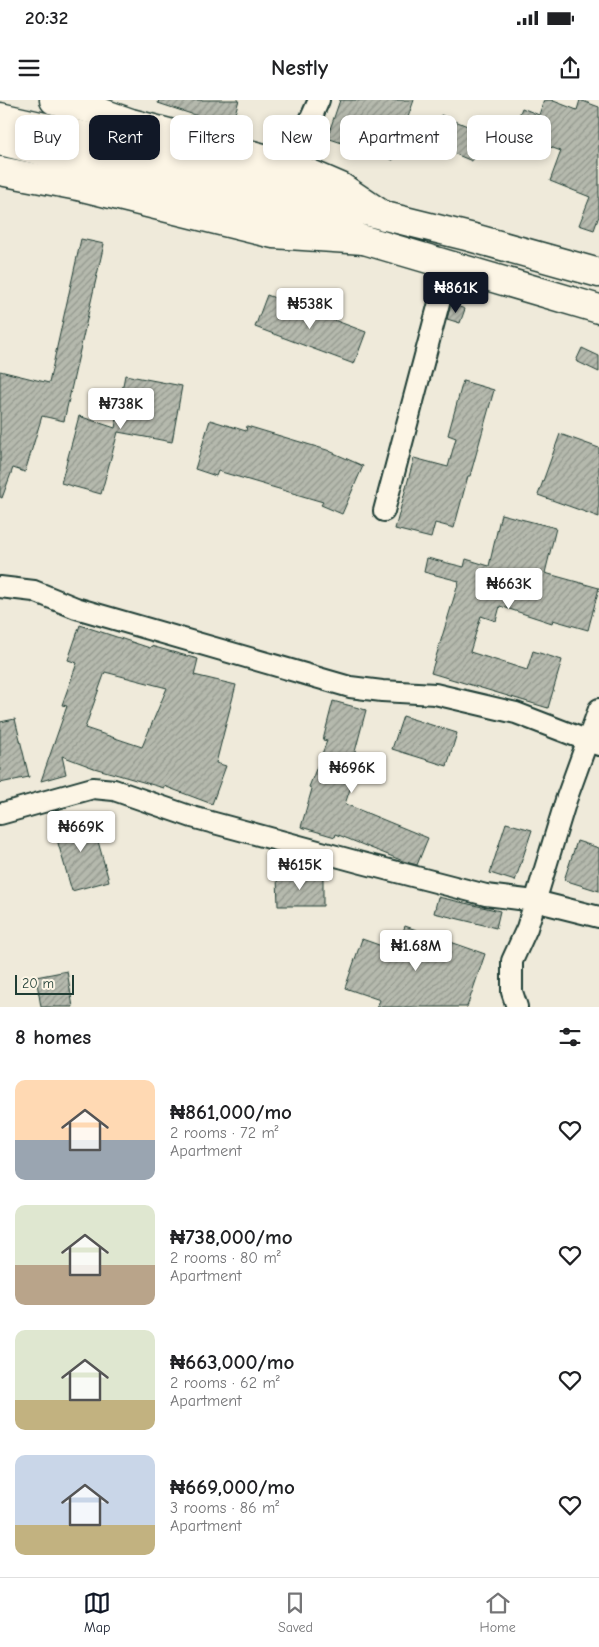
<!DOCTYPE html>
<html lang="en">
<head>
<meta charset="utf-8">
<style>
	:root { --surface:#fff; --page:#f2f2f2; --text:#202124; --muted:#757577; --line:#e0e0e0; --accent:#111827 }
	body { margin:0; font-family:"Comic Neue",sans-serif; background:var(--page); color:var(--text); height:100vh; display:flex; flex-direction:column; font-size:19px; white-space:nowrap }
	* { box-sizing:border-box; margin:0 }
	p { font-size:16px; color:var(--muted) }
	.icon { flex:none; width:28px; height:28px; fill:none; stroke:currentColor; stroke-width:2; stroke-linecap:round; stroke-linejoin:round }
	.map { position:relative; height:907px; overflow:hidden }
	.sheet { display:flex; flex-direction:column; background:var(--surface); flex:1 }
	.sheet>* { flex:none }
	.top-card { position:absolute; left:15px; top:15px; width:570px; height:45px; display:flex; gap:10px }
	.scale { position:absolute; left:15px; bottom:12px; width:59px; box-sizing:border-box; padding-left:5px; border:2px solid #1f3d34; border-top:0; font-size:14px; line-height:18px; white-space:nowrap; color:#1f3d34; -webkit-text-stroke:4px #fcf5e5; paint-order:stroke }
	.price { position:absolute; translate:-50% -42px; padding:0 11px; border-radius:5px; background:#fff; color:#222; font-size:16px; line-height:32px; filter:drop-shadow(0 1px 2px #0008) }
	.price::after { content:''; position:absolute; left:50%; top:30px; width:15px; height:11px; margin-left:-8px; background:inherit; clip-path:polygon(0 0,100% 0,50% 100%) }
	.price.on { background:var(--accent); color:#fff }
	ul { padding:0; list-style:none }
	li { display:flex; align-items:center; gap:15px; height:125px; padding:0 15px }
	li span { display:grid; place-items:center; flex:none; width:140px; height:100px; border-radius:10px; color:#555 }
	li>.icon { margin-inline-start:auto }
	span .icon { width:60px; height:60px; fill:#fffc; stroke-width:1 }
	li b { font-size:21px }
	h2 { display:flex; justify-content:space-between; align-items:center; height:60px; padding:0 15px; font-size:21px }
	.chip { padding:0 18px; border-radius:10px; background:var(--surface); box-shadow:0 2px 8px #0003; font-size:18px; line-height:45px }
	.chip.on { background:var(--accent); color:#fff }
	.status { display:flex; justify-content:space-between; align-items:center; height:35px; padding:0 25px; background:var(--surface); direction:ltr }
	.status svg { height:14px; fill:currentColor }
	header { display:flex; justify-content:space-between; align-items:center; height:65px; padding:0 15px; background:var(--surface); font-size:22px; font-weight:800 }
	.menu { display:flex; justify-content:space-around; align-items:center; height:70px; border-top:1px solid var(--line); background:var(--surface); font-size:14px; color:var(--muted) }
	.menu a { display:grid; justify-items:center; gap:2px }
	.menu .on { color:var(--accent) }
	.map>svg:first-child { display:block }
	.building { fill:url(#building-hatch); stroke:#1f3d34; fill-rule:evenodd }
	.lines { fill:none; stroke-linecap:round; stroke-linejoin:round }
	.street-casing { stroke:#1f3d34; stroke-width:24 }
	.primary-casing { stroke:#1f3d34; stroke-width:31 }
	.highway-casing { stroke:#1f3d34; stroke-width:31 }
	.street { stroke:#fcf5e5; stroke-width:20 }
	.primary { stroke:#fcf5e5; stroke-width:28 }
	.highway { stroke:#fcf5e5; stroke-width:28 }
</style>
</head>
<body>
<div class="status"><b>20:32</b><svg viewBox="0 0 49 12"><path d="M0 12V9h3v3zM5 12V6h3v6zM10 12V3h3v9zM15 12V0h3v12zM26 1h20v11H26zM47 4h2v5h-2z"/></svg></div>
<header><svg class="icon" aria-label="menu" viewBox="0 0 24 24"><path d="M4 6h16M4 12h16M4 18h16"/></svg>Nestly<svg class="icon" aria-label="share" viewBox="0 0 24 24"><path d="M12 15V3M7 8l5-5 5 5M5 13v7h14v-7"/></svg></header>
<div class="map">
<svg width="599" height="907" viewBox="0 0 599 907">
	<defs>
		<pattern id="building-hatch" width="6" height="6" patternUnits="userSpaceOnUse" patternTransform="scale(1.25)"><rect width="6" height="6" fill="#b5b9ad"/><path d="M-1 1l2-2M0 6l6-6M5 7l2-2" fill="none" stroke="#93988e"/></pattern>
	</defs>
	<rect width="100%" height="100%" fill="#efeada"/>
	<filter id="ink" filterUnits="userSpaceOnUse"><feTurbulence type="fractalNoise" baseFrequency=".02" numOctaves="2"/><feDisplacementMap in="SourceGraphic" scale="10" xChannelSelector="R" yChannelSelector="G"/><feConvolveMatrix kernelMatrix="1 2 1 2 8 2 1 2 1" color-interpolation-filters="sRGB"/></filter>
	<g filter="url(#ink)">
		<path class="building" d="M159 0H239L231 27 158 3Z
			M340 0H414L393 60 327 38Z
			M544 0H551L577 10 580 0 599 7V116L594 130 579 125 590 97 550 81 561 51 512 33 522 8 539 15Z
			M441 15 484 33 472 61 429 43Z
			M81 139 104 144 64 321 42 316 25 372 13 368 2 398 0 397V271L49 283Z
			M267 195 366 232 354 264 255 227Z
			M451 204 465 209 460 223 447 219Z
			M582 248 599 256V272L576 261Z
			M125 275 182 286 172 342 118 332 101 394 61 383 79 316 115 328Z
			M463 281 494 290 470 376H468L454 428 435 423 431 438 395 429 414 358 448 367 456 338 448 335Z
			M210 320 246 331 247 326 327 350 363 366 342 414 321 405 323 402 218 371 216 376 195 369Z
			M560 334 599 348V417L538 395Z
			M501 414 556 428 545 473 599 488 588 530 553 520 552 523 500 506 496 521 481 516 470 552 527 570 533 551 562 560 548 608 431 573 459 481 424 472 427 458 464 467 466 459 489 466Z
			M80 525 150 548 151 546 198 559 194 575 236 585 216 663 226 666 212 704 164 686V688L94 668 62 656 66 674 41 681 67 606 62 605 77 563 68 560ZM105 572 167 588 142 647 85 628Z
			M333 601 366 610 352 663 358 666 345 704 428 738 417 765 403 761 336 734 335 737 301 727 312 689 309 687 327 641 323 640Z
			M403 616 457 633 447 666 392 649Z
			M15 619 29 677 0 683V622Z
			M91 716 109 781 72 791 53 726Z
			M506 723 532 730 515 781 490 773Z
			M577 741 599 748V791L564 780Z
			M323 776V806H278L277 777Z
			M438 797 500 811 496 828 434 813Z
			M405 826 485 854 467 907H377L380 900 345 888 362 839 396 851Z
			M67 871 73 907H41L36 877Z"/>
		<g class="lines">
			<g class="street-casing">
				<path id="street" d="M290 65 319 0
					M384 411 449 165
					M0 487 34 491 76 508 350 587 382 591 435 594 516 613 599 645
					M0 714 93 688 114 690 192 717 362 763 486 795 535 801 599 817
					M517 907 512 892V861L527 828 566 700 599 609"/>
			</g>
			<g class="primary-casing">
				<path id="primary" d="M0 17 142 49 284 91 470 137 599 173
					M0 41 146 77 275 111 364 140 599 209"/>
			</g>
			<g class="highway-casing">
				<path id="highway" d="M54 0 94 10 131 23 290 65 341 87 384 116
					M0 71 78 86 273 134 364 140"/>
			</g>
			<use href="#street" class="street"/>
			<use href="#primary" class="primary"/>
			<use href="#highway" class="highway"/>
		</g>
	</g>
</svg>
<div class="scale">20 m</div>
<b class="price on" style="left:456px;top:214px">₦861K</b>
<b class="price" style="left:310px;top:230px">₦538K</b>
<b class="price" style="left:121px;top:330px">₦738K</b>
<b class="price" style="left:509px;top:510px">₦663K</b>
<b class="price" style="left:352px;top:694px">₦696K</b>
<b class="price" style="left:81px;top:753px">₦669K</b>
<b class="price" style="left:300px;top:791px">₦615K</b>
<b class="price" style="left:416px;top:872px">₦1.68M</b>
<div class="top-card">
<a class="chip">Buy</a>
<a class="chip on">Rent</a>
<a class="chip">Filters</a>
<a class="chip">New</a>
<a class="chip">Apartment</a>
<a class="chip">House</a>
</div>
</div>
<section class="sheet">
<h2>8 homes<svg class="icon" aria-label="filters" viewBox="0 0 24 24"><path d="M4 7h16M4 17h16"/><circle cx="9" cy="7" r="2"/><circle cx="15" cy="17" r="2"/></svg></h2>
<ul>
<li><span style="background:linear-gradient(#ffd9b3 60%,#9aa5b1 0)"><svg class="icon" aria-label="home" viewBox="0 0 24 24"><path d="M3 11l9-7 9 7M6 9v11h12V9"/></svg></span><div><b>₦861,000/mo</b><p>2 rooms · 72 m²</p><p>Apartment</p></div><svg class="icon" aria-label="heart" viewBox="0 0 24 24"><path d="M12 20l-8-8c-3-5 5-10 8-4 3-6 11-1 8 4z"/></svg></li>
<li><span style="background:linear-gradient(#dfe7d0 60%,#b9a48a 0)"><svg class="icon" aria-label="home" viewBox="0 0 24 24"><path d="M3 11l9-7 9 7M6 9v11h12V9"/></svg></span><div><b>₦738,000/mo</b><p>2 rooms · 80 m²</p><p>Apartment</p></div><svg class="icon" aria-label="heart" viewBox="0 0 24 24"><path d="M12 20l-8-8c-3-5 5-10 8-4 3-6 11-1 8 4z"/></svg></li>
<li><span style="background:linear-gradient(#dfe7d0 70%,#c2b280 0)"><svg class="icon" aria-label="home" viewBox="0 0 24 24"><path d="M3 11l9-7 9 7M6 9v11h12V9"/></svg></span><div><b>₦663,000/mo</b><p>2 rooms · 62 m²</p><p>Apartment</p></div><svg class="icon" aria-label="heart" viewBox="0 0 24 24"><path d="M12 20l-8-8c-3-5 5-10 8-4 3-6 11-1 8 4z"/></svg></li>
<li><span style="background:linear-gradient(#c9d6e8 70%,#c2b280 0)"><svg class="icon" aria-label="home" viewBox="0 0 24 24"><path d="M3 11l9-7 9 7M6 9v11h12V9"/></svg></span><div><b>₦669,000/mo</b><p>3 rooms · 86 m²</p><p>Apartment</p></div><svg class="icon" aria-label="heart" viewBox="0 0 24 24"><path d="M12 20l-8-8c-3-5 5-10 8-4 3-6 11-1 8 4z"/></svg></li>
</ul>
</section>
<nav class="menu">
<a class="on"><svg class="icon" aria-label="map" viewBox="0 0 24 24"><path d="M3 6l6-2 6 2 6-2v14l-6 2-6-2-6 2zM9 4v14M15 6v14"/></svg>Map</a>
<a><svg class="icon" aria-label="saved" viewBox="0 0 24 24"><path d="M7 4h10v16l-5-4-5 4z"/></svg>Saved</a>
<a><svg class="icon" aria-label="home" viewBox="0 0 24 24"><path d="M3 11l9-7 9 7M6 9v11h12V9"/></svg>Home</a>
</nav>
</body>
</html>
